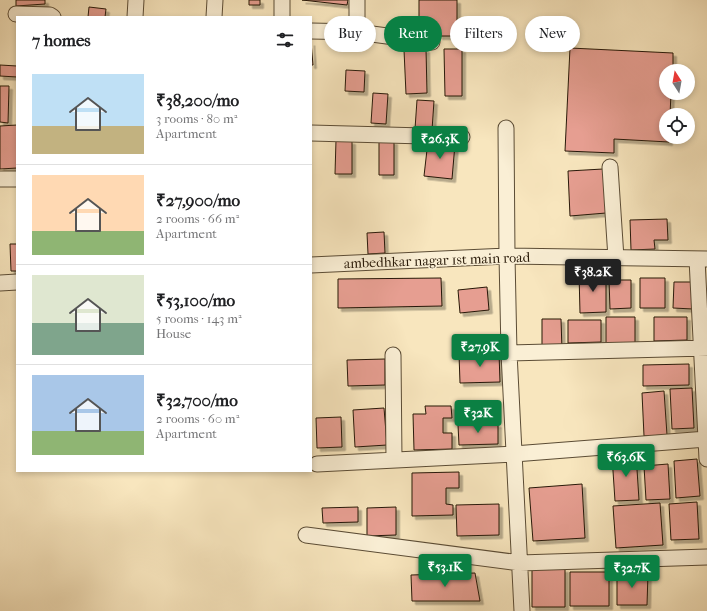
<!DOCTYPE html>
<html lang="en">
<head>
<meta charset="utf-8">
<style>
	:root { --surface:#fff; --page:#f6f6f6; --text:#202124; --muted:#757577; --line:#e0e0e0; --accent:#0b8043 }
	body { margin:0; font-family:"IM FELL French Canon",serif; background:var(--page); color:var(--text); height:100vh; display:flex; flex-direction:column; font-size:15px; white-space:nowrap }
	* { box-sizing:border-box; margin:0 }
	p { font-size:13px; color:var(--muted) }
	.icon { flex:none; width:22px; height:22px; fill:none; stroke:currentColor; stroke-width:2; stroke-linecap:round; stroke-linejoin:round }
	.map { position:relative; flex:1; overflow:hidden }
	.side { position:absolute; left:16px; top:16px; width:296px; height:456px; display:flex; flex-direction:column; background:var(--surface); border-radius:0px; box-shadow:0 2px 6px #0003 }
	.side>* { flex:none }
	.hud { position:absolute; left:324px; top:16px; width:323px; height:36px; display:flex; gap:8px }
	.needle { width:26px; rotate:349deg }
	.fabs { position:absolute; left:659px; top:64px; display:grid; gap:8px }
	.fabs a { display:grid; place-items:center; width:36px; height:36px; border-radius:50%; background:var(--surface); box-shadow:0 2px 6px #0003; font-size:20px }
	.price { position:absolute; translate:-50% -34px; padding:0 9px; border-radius:4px; background:var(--accent); color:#fff; font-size:13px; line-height:26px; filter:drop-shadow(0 1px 2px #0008) }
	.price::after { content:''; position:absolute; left:50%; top:24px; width:12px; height:9px; margin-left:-6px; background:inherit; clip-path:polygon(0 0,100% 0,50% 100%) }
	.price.selected { background:#222; color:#fff }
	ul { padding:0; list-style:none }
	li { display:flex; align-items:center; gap:12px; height:100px; padding:0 16px }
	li+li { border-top:1px solid var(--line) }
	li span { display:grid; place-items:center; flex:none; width:112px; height:80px; border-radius:0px; color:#555 }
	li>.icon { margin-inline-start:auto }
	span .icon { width:48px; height:48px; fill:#fffc; stroke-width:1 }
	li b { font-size:17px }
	h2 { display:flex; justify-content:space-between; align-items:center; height:48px; padding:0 16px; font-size:17px }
	.pill { padding:0 14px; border-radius:18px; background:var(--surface); box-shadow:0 2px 6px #0003; font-size:14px; line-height:36px }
	.pill.selected { background:var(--accent); color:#fff }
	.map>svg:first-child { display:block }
	.building { fill:#e69e91; stroke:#271807; filter:url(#shadow) }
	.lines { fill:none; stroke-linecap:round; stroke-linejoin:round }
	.minor-casing { stroke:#5b4c35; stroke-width:17 }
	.minor { stroke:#faefd5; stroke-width:15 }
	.labels { text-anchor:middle; stroke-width:3; stroke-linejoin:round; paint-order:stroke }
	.street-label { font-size:14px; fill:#271807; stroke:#faefd5 }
</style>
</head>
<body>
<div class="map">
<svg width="707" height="611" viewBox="0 0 707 611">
	<defs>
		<filter id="shadow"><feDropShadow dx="3.5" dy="3.5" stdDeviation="0" flood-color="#0004"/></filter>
	</defs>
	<rect width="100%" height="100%" fill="#f8e6be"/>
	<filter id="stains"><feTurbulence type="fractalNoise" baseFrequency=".005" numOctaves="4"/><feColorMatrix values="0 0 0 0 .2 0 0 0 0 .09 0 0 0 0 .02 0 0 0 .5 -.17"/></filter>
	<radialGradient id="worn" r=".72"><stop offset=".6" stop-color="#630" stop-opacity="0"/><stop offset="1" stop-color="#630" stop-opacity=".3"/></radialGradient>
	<path class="building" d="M16 0H45V4L16 6Z
		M249 0H260V5H249Z
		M302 0H348L347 5Z
		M419 0H457V36H439V33H419Z
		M89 7 106 9 105 17H88Z
		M311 42 313 65H311Z
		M570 48 673 53V71H666V93H671L670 115H666V137H669V142L614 139V153L565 151Z
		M426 49 427 93 406 94 404 50Z
		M444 49H462V96H445Z
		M0 65 17 66V77L0 76Z
		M346 70 365 71 364 92 345 91Z
		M0 86H9L8 123 0 122Z
		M373 93 388 94 386 124 371 123Z
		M417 100 434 101 432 130 415 129Z
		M17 125V168L0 169V126Z
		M336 140 352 141V174H335Z
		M379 141H394V175H379Z
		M428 141 455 144 452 179 424 176Z
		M603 169 606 213 570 216 568 171Z
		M667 219 668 240H654L655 249 631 250 630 220Z
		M384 232 385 253 368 254 367 233Z
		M10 244H17V271H11Z
		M579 273H606V312L580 313Z
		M441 278 442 306 338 308V279Z
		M640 278H665V308H640Z
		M609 280H631V308L610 309Z
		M674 282H693V309L673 308Z
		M487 287 489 310 460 313 458 290Z
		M606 317H635V345H606Z
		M654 317H687V340L654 341Z
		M542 319H561L562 350H542Z
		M568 320H601V342L568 343Z
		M499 353 500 382 460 383 459 354Z
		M385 359V385L348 386 347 360Z
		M689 364V385L643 386V365Z
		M692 388 694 428 672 429 670 389Z
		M664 391 667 435 644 436 642 393Z
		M425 406H451L452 418H443V433H452V449L414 450 413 414H426Z
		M384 408 387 445 355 447 353 410Z
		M341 417 342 447 317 448 316 418Z
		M498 424V444L459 445 458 425Z
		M636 454 639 500 615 501 612 456Z
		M697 459 700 496 676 498 674 461Z
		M668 464 670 499 646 500 644 466Z
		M459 472V488H446V504L453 505V515L412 516V473Z
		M582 484 585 538 533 541 529 488Z
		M697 502 699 539 671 540 669 504Z
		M660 503 663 545 616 548 613 506Z
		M499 504V535L457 536 456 505Z
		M358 507V522L323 523 322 508Z
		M396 507V535L367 536V508Z
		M532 569H565V607H532Z
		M570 572H609V606H570Z
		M475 573 480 601H412L411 575Z
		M617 573H648L647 605H617Z"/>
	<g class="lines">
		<g class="minor-casing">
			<path id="minor" d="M282 0V17
				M16 14 50 15 53 17
				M135 17 136 0
				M214 17 215 0
				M311 31 357 32 432 42
				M357 32V0
				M506 128 507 256 509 353 522 611
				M311 133 462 137
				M610 167 616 258
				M0 179H17
				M697 259 707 459
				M311 265 507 256 707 259
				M0 283 17 282
				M509 353 707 348
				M393 355 394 460
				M317 464 514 454 707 439
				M306 535 520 563 707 557"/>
		</g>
		<use href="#minor" class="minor"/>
	</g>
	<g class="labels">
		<g class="street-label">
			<text transform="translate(437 260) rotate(-2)" y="5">ambedhkar nagar 1st main road</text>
		</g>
	</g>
	<rect width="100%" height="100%" filter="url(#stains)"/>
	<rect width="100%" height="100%" fill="url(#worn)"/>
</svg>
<div class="fabs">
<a><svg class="needle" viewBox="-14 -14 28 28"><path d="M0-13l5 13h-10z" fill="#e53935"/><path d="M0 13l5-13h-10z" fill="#757577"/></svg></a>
<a><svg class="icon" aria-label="locate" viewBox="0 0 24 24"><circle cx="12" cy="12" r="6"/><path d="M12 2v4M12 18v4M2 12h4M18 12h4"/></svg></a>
</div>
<b class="price" style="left:440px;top:160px">₹26.3K</b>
<b class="price selected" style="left:593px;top:293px">₹38.2K</b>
<b class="price" style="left:480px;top:368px">₹27.9K</b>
<b class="price" style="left:478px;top:434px">₹32K</b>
<b class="price" style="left:626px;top:478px">₹63.6K</b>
<b class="price" style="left:445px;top:588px">₹53.1K</b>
<b class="price" style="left:632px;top:589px">₹32.7K</b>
<div class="hud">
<a class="pill">Buy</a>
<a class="pill selected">Rent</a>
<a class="pill">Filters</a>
<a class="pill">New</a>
</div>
<section class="side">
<h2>7 homes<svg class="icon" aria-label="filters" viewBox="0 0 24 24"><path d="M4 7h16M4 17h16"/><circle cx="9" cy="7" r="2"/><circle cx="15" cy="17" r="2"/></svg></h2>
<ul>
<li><span style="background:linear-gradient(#bfe0f5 65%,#c2b280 0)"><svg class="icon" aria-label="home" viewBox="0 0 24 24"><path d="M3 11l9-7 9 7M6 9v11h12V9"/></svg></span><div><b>₹38,200/mo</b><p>3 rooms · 80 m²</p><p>Apartment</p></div></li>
<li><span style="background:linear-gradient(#ffd9b3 70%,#8fb573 0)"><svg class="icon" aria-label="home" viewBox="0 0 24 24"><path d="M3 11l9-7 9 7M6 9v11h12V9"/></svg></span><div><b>₹27,900/mo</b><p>2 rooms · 66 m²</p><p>Apartment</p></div></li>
<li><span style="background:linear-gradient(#dfe7d0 60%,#7fa58c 0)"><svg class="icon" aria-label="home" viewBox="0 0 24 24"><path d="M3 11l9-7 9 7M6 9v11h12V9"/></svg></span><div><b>₹53,100/mo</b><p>5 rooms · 143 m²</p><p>House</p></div></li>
<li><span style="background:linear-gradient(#a9c7e8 70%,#8fb573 0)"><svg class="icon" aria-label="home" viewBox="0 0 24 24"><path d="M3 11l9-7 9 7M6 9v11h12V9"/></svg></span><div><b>₹32,700/mo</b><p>2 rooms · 60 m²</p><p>Apartment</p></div></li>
</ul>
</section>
</div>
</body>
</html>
